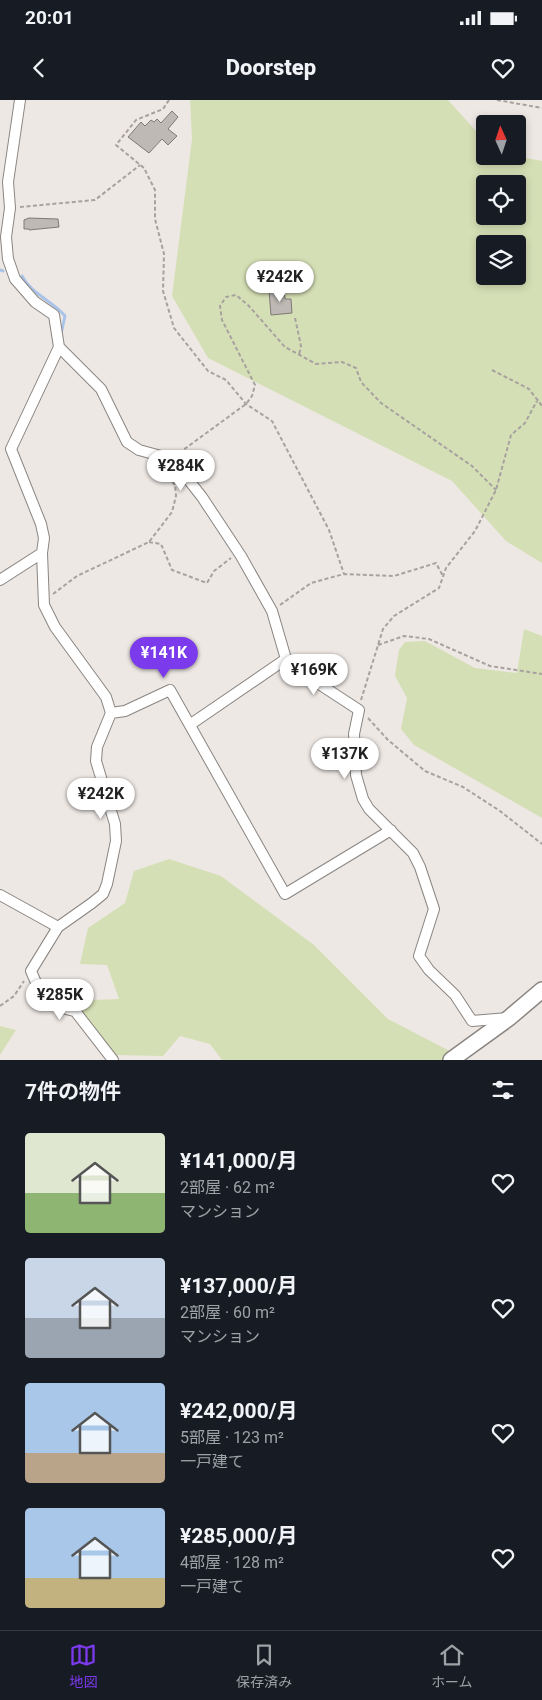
<!DOCTYPE html>
<html lang="ja">
<head>
<meta charset="utf-8">
<style>
	:root { --surface:#171b24; --page:#20242c; --text:#f1f3f6; --muted:#9ea1a6; --line:#363941; --accent:#7c3aed }
	body { margin:0; font-family:Roboto,"Noto Sans JP",sans-serif; background:var(--page); color:var(--text); height:100vh; display:flex; flex-direction:column; font-size:19px; white-space:nowrap }
	* { box-sizing:border-box; margin:0 }
	p { font-size:16px; color:var(--muted) }
	.icon { flex:none; width:28px; height:28px; fill:none; stroke:currentColor; stroke-width:2; stroke-linecap:round; stroke-linejoin:round }
	.map { position:relative; height:960px; overflow:hidden }
	.sheet { display:flex; flex-direction:column; background:var(--surface); flex:1 }
	.sheet>* { flex:none }
	.needle { width:32px; rotate:357deg }
	.tools { position:absolute; left:476px; top:15px; display:grid; gap:10px }
	.tools a { display:grid; place-items:center; width:50px; height:50px; border-radius:5px; background:var(--surface); box-shadow:0 2px 8px #0003; font-size:25px }
	.price { position:absolute; translate:-50% -42px; padding:0 11px; border-radius:18px; background:#fff; color:#222; font-size:16px; line-height:32px; filter:drop-shadow(0 1px 2px #0008) }
	.price::after { content:''; position:absolute; left:50%; top:30px; width:15px; height:11px; margin-left:-8px; background:inherit; clip-path:polygon(0 0,100% 0,50% 100%) }
	.price.selected { background:var(--accent); color:#fff }
	ul { padding:0; list-style:none }
	li { display:flex; align-items:center; gap:15px; height:125px; padding:0 25px }
	li span { display:grid; place-items:center; flex:none; width:140px; height:100px; border-radius:5px; color:#555 }
	li>.icon { margin-inline-start:auto }
	span .icon { width:60px; height:60px; fill:#fffc; stroke-width:1 }
	li b { font-size:21px }
	h2 { display:flex; justify-content:space-between; align-items:center; height:60px; padding:0 25px; font-size:21px }
	.status { display:flex; justify-content:space-between; align-items:center; height:35px; padding:0 25px; background:var(--surface); direction:ltr }
	.status svg { height:14px; fill:currentColor }
	header { display:flex; justify-content:space-between; align-items:center; height:65px; padding:0 25px; background:var(--surface); font-size:22px; font-weight:800 }
	.tab-bar { display:flex; justify-content:space-around; align-items:center; height:70px; border-top:1px solid var(--line); background:var(--surface); font-size:14px; color:var(--muted) }
	.tab-bar a { display:grid; justify-items:center; gap:2px }
	.tab-bar .selected { color:var(--accent) }
	.map>svg:first-child { display:block }
	.green { fill:#d5dfb5; fill-rule:evenodd }
	.lines { fill:none; stroke-linecap:round; stroke-linejoin:round }
	.stream { stroke:#aac3e8; stroke-width:3 }
	.building { fill:#beb9b4; stroke:#7e7a76 }
	.street-casing { stroke:#8a8581; stroke-width:12 }
	.secondary-casing { stroke:#8a8581; stroke-width:18 }
	.path { stroke:#a7a29f; stroke-width:2; stroke-dasharray:4 2.5; stroke-linecap:butt }
	.street { stroke:#fff; stroke-width:10 }
	.secondary { stroke:#fff; stroke-width:15 }
</style>
</head>
<body>
<div class="status"><b>20:01</b><svg viewBox="0 0 49 12"><path d="M0 12V9h3v3zM5 12V6h3v6zM10 12V3h3v9zM15 12V0h3v12zM26 1h20v11H26zM47 4h2v5h-2z"/></svg></div>
<header><svg class="icon" aria-label="back" viewBox="0 0 24 24"><path d="M15 5l-7 7 7 7"/></svg>Doorstep<svg class="icon" aria-label="heart" viewBox="0 0 24 24"><path d="M12 20l-8-8c-3-5 5-10 8-4 3-6 11-1 8 4z"/></svg></header>
<div class="map">
<svg width="542" height="960" viewBox="0 0 542 960">
	<rect width="100%" height="100%" fill="#eee8e4"/>
	<path class="green" d="M190 0H448L485 41V56H516L542 61V463L506 441 452 381 208 258 172 196 192 39ZM485 84H518V116H485ZM485 144H518V176H485Z
		M524 529 542 536V718L414 645 401 629 407 598 395 576 399 550 405 542 425 541 475 568 517 573Z
		M169 759 221 776 314 845 388 919 467 960H222L210 944 180 936 163 956 113 955 76 905 92 900 119 899 107 865 80 864 88 828 125 803 134 771Z
		M0 926 16 930 0 955Z"/>
	<g class="lines">
		<path class="stream" d="M0 170 3 171
			M22 176C31 194 53 201 65 216L61 234"/>
	</g>
	<path class="building" d="M172 11 178 17 168 29 177 36 168 45 162 39 149 53 128 37 141 22 145 26 151 20 154 22 157 19 161 23Z
		M29 118 58 119 59 127 29 130V129H24V120Z
		M284 190 285 199H291L292 213 271 215 269 191Z"/>
	<g class="lines">
		<g class="street-casing">
			<path id="street" d="M20 0 8 82 10 108 6 137 8 159 15 179 35 202 54 215 59 247 11 349 41 424 44 438 42 453 44 505 55 527 106 597 111 613 97 647 96 661 115 724 116 741 107 784 103 794 92 803 58 827 31 871C41 896 48 906 75 911L113 960
				M59 247 101 289 127 342 139 350 172 359 202 397 241 456 272 511 286 559 310 578 359 610 354 634 356 675 363 699 369 709 413 753 420 767 434 809 419 856 429 870 455 895 472 921 508 918
				M0 480 42 453
				M111 613 125 611 170 590 285 794 391 730
				M191 624 286 559
				M0 795 58 827"/>
		</g>
		<g class="secondary-casing">
			<path id="secondary" d="M451 960 509 918 542 890"/>
		</g>
		<path class="path" d="M169 0 163 9 136 20 116 45 144 68 155 90V119L164 154 163 191 174 228 208 271 226 280 246 304 272 321 329 430 344 474
			M497 0 542 8
			M20 107 95 100 140 65
			M295 218 301 246 299 255
			M492 270 529 289 542 306
			M179 353 246 304 252 296 255 285 222 220 220 206 226 197 236 195 248 205 285 247 316 264 342 262 356 268 361 282 381 303 472 366 496 390
			M149 442 161 444 172 470 207 483 214 471 231 458
			M53 494 77 476 149 442 172 412 176 396 175 385 169 377 171 373
			M280 505 311 483 344 474 394 476 436 463 443 476
			M378 545 404 536 429 539 490 566 542 574
			M361 600 383 529 394 516 439 488 446 468 475 431 496 390 511 335 525 323 538 299
			M368 618 388 640 425 671 463 687 500 711 542 744
			M0 906 14 896 24 881"/>
		<use href="#street" class="street"/>
		<use href="#secondary" class="secondary"/>
	</g>
</svg>
<div class="tools">
<a><svg class="needle" viewBox="-14 -14 28 28"><path d="M0-13l5 13h-10z" fill="#e53935"/><path d="M0 13l5-13h-10z" fill="#9ea1a6"/></svg></a>
<a><svg class="icon" aria-label="locate" viewBox="0 0 24 24"><circle cx="12" cy="12" r="6"/><path d="M12 2v4M12 18v4M2 12h4M18 12h4"/></svg></a>
<a><svg class="icon" aria-label="layers" viewBox="0 0 24 24"><path d="M12 4l9 5-9 5-9-5zM3 14l9 5 9-5"/></svg></a>
</div>
<b class="price" style="left:280px;top:203px">¥242K</b>
<b class="price" style="left:181px;top:392px">¥284K</b>
<b class="price selected" style="left:164px;top:579px">¥141K</b>
<b class="price" style="left:314px;top:596px">¥169K</b>
<b class="price" style="left:345px;top:680px">¥137K</b>
<b class="price" style="left:101px;top:720px">¥242K</b>
<b class="price" style="left:60px;top:921px">¥285K</b>
</div>
<section class="sheet">
<h2>7件の物件<svg class="icon" aria-label="filters" viewBox="0 0 24 24"><path d="M4 7h16M4 17h16"/><circle cx="9" cy="7" r="2"/><circle cx="15" cy="17" r="2"/></svg></h2>
<ul>
<li><span style="background:linear-gradient(#dfe7d0 60%,#8fb573 0)"><svg class="icon" aria-label="home" viewBox="0 0 24 24"><path d="M3 11l9-7 9 7M6 9v11h12V9"/></svg></span><div><b>¥141,000/月</b><p>2部屋 · 62 m²</p><p>マンション</p></div><svg class="icon" aria-label="heart" viewBox="0 0 24 24"><path d="M12 20l-8-8c-3-5 5-10 8-4 3-6 11-1 8 4z"/></svg></li>
<li><span style="background:linear-gradient(#c9d6e8 60%,#9aa5b1 0)"><svg class="icon" aria-label="home" viewBox="0 0 24 24"><path d="M3 11l9-7 9 7M6 9v11h12V9"/></svg></span><div><b>¥137,000/月</b><p>2部屋 · 60 m²</p><p>マンション</p></div><svg class="icon" aria-label="heart" viewBox="0 0 24 24"><path d="M12 20l-8-8c-3-5 5-10 8-4 3-6 11-1 8 4z"/></svg></li>
<li><span style="background:linear-gradient(#a9c7e8 70%,#b9a48a 0)"><svg class="icon" aria-label="home" viewBox="0 0 24 24"><path d="M3 11l9-7 9 7M6 9v11h12V9"/></svg></span><div><b>¥242,000/月</b><p>5部屋 · 123 m²</p><p>一戸建て</p></div><svg class="icon" aria-label="heart" viewBox="0 0 24 24"><path d="M12 20l-8-8c-3-5 5-10 8-4 3-6 11-1 8 4z"/></svg></li>
<li><span style="background:linear-gradient(#a9c7e8 70%,#c2b280 0)"><svg class="icon" aria-label="home" viewBox="0 0 24 24"><path d="M3 11l9-7 9 7M6 9v11h12V9"/></svg></span><div><b>¥285,000/月</b><p>4部屋 · 128 m²</p><p>一戸建て</p></div><svg class="icon" aria-label="heart" viewBox="0 0 24 24"><path d="M12 20l-8-8c-3-5 5-10 8-4 3-6 11-1 8 4z"/></svg></li>
</ul>
</section>
<nav class="tab-bar">
<a class="selected"><svg class="icon" aria-label="map" viewBox="0 0 24 24"><path d="M3 6l6-2 6 2 6-2v14l-6 2-6-2-6 2zM9 4v14M15 6v14"/></svg>地図</a>
<a><svg class="icon" aria-label="saved" viewBox="0 0 24 24"><path d="M7 4h10v16l-5-4-5 4z"/></svg>保存済み</a>
<a><svg class="icon" aria-label="home" viewBox="0 0 24 24"><path d="M3 11l9-7 9 7M6 9v11h12V9"/></svg>ホーム</a>
</nav>
</body>
</html>
